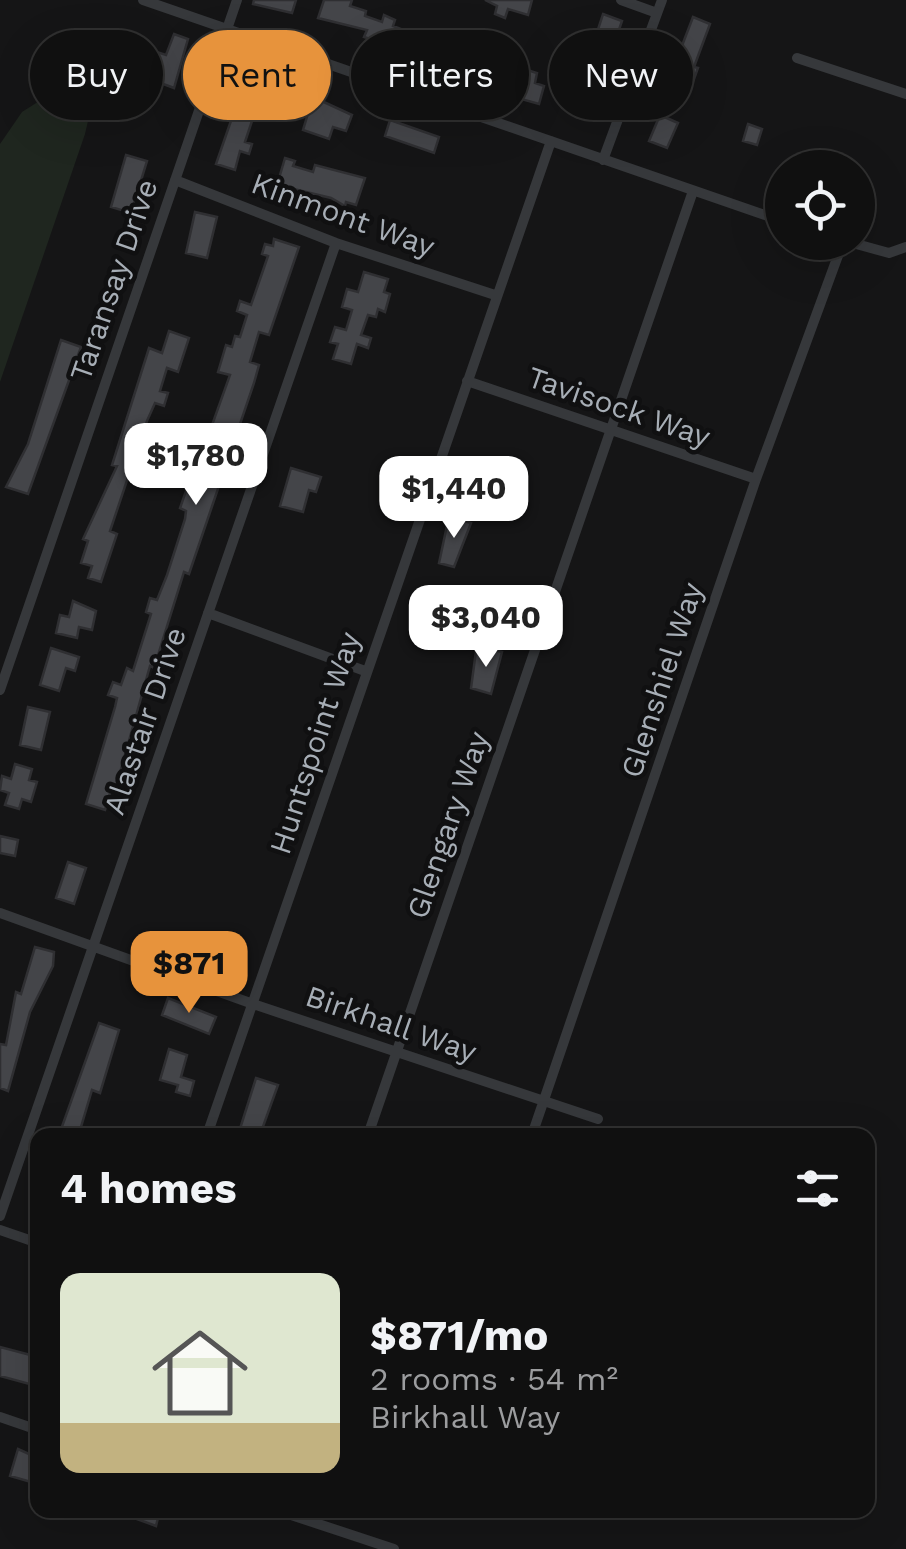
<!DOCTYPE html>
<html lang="en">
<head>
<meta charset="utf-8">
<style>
	:root { --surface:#101010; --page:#1e1e1e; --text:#f1f3f6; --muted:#9c9d9f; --line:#303030; --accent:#e7933c }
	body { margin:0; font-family:"Work Sans",sans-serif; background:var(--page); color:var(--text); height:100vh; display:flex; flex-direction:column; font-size:38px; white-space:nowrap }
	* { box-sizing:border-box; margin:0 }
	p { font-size:32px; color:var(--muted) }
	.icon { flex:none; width:55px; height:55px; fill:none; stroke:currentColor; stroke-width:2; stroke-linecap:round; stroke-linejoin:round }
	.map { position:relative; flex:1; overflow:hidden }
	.sheet { position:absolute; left:30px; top:1128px; width:845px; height:390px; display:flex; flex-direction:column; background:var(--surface); border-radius:20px; box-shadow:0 10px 40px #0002,0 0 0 2px var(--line) }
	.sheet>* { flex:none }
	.hud { position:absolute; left:30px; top:30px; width:848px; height:90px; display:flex; gap:20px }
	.tools { position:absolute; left:765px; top:150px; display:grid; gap:20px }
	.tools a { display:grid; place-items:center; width:110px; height:110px; border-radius:50%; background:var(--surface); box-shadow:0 10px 40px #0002,0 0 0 2px var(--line); font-size:50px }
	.price { position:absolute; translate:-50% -85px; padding:0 22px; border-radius:20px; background:#fff; color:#222; font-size:32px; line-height:65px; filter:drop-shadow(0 2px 5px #0008) }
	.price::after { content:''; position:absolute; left:50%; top:60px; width:30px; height:22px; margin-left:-15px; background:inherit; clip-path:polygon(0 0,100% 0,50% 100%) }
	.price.active { background:var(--accent); color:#111 }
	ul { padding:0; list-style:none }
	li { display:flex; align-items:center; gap:30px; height:250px; padding:0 30px }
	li+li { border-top:2px solid var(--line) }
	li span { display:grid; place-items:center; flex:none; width:280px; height:200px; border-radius:20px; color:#555 }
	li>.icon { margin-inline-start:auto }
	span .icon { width:120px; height:120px; fill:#fffc; stroke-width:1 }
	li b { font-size:42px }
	h2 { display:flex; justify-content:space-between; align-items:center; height:120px; padding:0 30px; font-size:42px }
	.pill { padding:0 35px; border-radius:45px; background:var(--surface); box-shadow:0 10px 40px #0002,0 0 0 2px var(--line); font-size:35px; line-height:90px }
	.pill.active { background:var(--accent); color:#111 }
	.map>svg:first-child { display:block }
	.green { fill:#1f261f }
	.building { fill:#444549; stroke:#2f2f32; stroke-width:2.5 }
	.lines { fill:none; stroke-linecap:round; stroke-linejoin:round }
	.street { stroke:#36383b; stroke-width:10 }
	.labels { text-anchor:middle; stroke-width:9; stroke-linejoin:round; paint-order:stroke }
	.street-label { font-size:30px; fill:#a7aeb6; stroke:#101011 }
</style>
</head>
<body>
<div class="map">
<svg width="906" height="1549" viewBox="0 0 906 1549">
	<rect width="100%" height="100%" fill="#151516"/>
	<path class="green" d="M74 79 91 108 85 134 0 382V144L22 112Z"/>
	<path class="building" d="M254 0H296L292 13 253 4Z
		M324 0H352L350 6 366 11 365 16 382 22 384 15 395 20 393 26 434 42 437 34 446 37 444 46 454 53 495 67 489 86 460 76 463 69 364 37 367 30 318 18Z
		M485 0H532L528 15 508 9 505 18 495 14 497 6Z
		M603 14 622 21 607 65 603 64 597 93 586 91 582 108 568 105 575 70 584 72Z
		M693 17 710 24 694 67 698 68 693 82 687 80 679 103 662 98Z
		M174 34 188 39 174 88 155 81 160 66 153 63 157 52 166 55Z
		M500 51 514 57 509 69 495 64Z
		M252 60 270 67 245 142 252 144 249 154 240 151 235 170 216 164Z
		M515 66 537 73 535 83 544 86 539 104 507 95Z
		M313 97 352 115 346 131 333 127 329 139 303 130Z
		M660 115 678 123 667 148 649 141Z
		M390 120 439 137 434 153 385 136Z
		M748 124 762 129 757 145 743 141Z
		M126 155 147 161 131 213 111 207Z
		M285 158 295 161 293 166 313 172 315 165 365 178 356 205 346 202 345 206 331 198 277 185Z
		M195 212 217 217 207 258 186 253Z
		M274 239 299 247 269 335 259 332 250 362 259 365 254 383 189 574 184 572 154 668 150 666 116 787 112 786 105 810 86 804 115 707 117 698 108 695 113 682 121 685 127 668 133 671 151 614 146 612 150 598 157 600 167 575 185 519 186 511 180 508 187 488 195 491 202 469 197 467 230 375 218 372 226 345 232 347 235 336 240 337 247 315 237 311 240 301 251 305 268 256 262 254 265 244 273 246Z
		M364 272 388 279 384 292 390 294 385 312 378 309 376 317 368 315 361 335 371 338 368 348 357 344 351 364 333 359 338 344 330 342 335 327 346 330 352 310 342 307 347 289 358 292Z
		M169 331 189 338 178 372 167 368 160 391 168 393 164 406 155 403 147 421 110 531 117 534 101 582 88 578 92 566 81 563 88 541 83 539 117 466 112 465 149 348 162 353Z
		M61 340 81 347 28 494 6 487 28 444Z
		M291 468 321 477 316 492 309 490 303 512 280 506Z
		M449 516 471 523 454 567 439 563Z
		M73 601 96 611 92 630 79 627 77 638 56 633 60 615 69 617Z
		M51 648 79 657 75 671 66 668 59 691 40 685Z
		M486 648 502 652 491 694 471 688 476 651 485 654Z
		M28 707 50 712 41 750 20 745Z
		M15 764 32 769 29 780 37 782 31 802 22 799 19 809 5 805 9 793 0 790 2 776 11 779Z
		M0 836 18 840 15 856 0 853Z
		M68 862 86 868 74 904 56 898Z
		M35 947 54 952 53 966 30 1012 8 1091 0 1088V1044L6 1045 16 992 21 994Z
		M168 998 216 1017 209 1034 162 1015Z
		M99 1023 119 1030 100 1093 92 1090 81 1127 99 1135H59Z
		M169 1049 187 1055 181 1077 194 1081 190 1096 176 1092 178 1085 160 1080Z
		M256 1078 278 1085 260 1135H238Z
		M0 1347 38 1357 33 1385 0 1376Z
		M18 1449 38 1458V1484L10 1476Z
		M112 1510H160L156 1526Z"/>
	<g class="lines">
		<path class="street" d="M143 0 782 221
			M621 0 657 13
			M797 58 906 94
			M603 160 662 0
			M175 180 336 243 495 295
			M849 242 889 253 906 247
			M467 381 756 479
			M208 613 365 671
			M0 690 237 0
			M0 913 253 1004 598 1119
			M207 1135 551 141
			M368 1135 693 191
			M532 1135 756 479 843 242
			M0 1216 336 243
			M0 1230 38 1243
			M0 1417 38 1430
			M276 1510 394 1549"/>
	</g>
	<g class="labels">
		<g class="street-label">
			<text transform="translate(343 215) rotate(20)" y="10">Kinmont Way</text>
			<text transform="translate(114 280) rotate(-71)" y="10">Taransay Drive</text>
			<text transform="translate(619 407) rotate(19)" y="10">Tavisock Way</text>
			<text transform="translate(662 680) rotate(-72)" y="10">Glenshiel Way</text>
			<text transform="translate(145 721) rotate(-71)" y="10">Alastair Drive</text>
			<text transform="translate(315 743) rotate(-72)" y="10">Huntspoint Way</text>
			<text transform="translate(448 825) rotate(-71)" y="10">Glengary Way</text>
			<text transform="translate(391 1024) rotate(19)" y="10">Birkhall Way</text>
		</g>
	</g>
</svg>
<div class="tools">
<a><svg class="icon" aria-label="locate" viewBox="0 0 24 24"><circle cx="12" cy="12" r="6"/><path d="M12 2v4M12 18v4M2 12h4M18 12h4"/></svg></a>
</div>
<b class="price" style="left:196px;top:508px">$1,780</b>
<b class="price" style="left:454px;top:541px">$1,440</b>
<b class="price" style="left:486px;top:670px">$3,040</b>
<b class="price active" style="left:189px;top:1016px">$871</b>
<div class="hud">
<a class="pill">Buy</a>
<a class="pill active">Rent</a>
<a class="pill">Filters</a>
<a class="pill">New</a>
</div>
<section class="sheet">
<h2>4 homes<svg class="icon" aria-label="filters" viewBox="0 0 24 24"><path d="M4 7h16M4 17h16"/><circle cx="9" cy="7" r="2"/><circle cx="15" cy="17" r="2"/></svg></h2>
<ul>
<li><span style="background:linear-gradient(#dfe7d0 75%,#c2b280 0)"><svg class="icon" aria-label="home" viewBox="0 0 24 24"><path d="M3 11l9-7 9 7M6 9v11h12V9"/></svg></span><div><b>$871/mo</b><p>2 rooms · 54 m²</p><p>Birkhall Way</p></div></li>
</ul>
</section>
</div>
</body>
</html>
